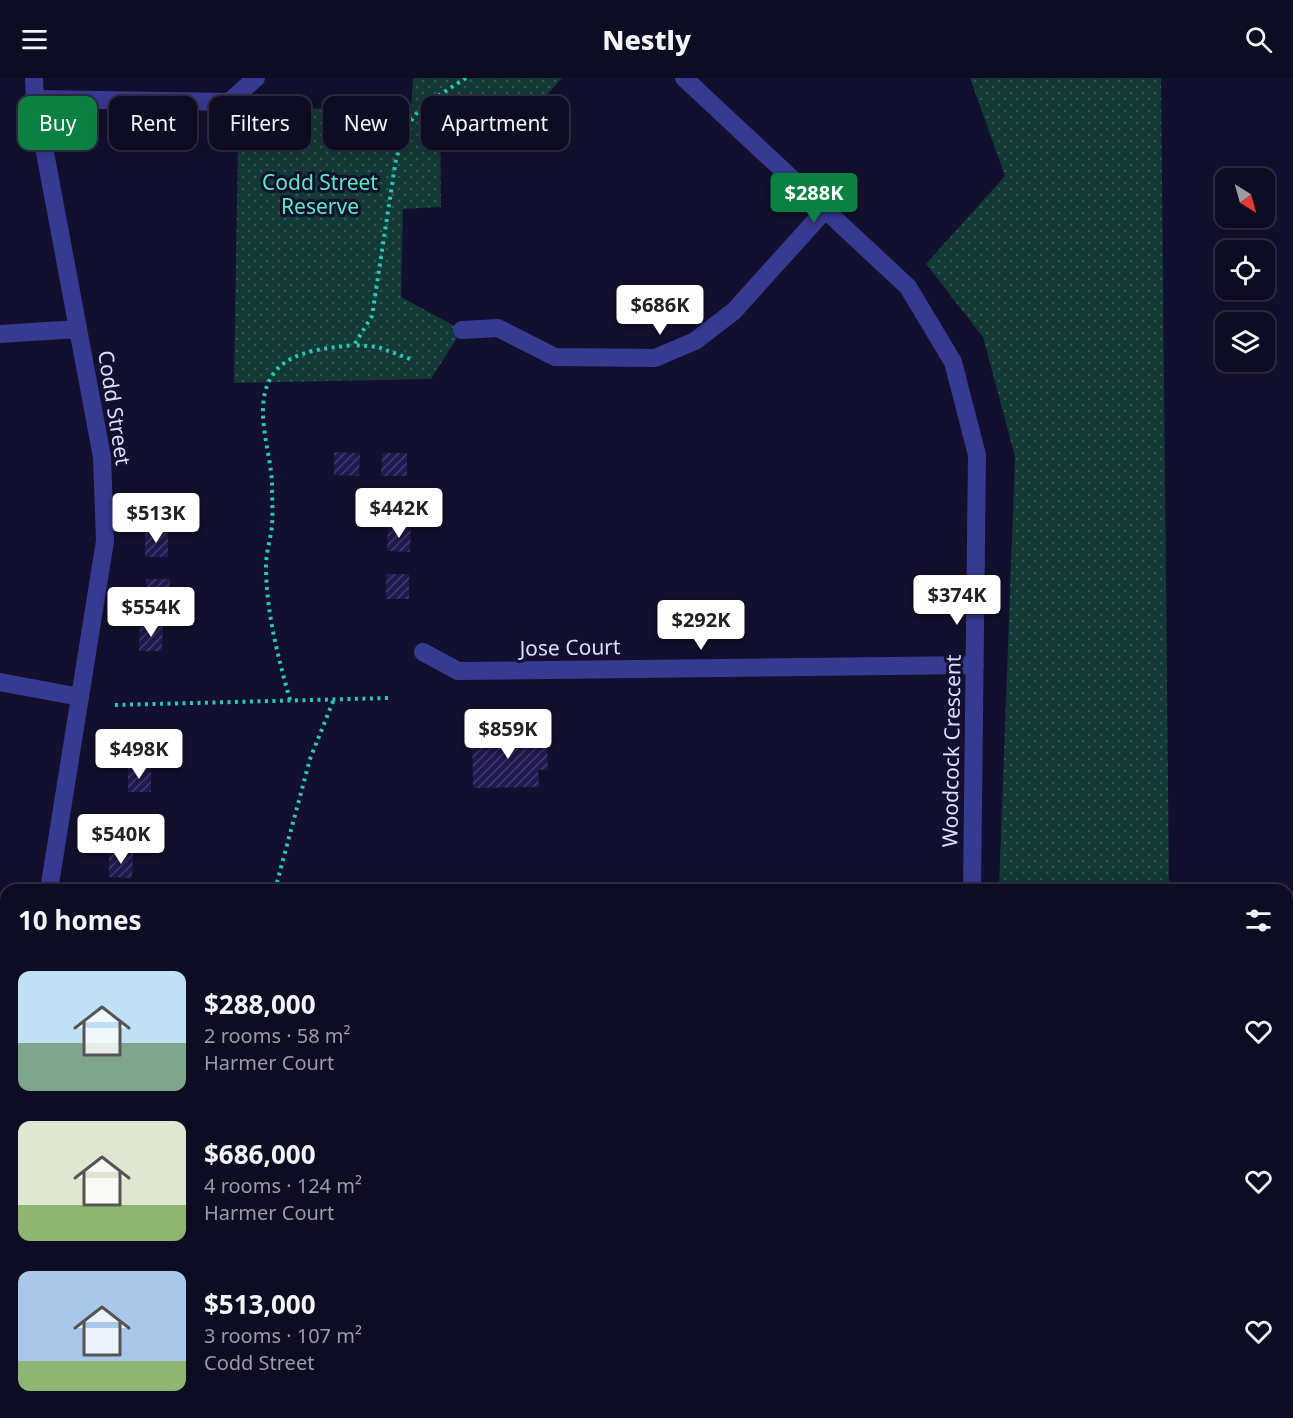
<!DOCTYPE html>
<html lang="en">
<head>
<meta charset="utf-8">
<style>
	:root { --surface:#0e0c22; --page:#1c1a2f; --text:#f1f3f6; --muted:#9b9ba5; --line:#2e2c40; --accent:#0b8043 }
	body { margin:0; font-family:"Noto Sans",sans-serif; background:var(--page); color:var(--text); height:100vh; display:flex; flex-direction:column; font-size:22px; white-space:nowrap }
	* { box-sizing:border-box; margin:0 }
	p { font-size:20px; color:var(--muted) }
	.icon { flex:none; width:33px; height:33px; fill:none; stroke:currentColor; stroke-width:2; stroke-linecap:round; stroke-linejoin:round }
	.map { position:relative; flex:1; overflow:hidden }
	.drawer { position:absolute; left:0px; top:806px; width:1293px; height:536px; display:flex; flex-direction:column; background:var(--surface); border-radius:18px 18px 0 0; box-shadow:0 3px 15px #0003,0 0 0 2px var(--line) }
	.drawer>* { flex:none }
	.guide { position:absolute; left:18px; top:18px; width:600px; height:54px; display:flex; gap:12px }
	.needle { width:39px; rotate:143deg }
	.tools { position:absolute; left:1215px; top:90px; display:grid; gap:12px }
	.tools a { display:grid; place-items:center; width:60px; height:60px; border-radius:12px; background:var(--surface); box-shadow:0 3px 15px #0003,0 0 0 2px var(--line); font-size:30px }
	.price { position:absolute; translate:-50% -51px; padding:0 14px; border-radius:6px; background:#fff; color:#222; font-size:20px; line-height:39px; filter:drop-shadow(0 2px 3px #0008) }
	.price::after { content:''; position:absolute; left:50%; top:36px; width:18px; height:14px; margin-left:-9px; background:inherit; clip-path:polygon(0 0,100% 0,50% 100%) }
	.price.on { background:var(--accent); color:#fff }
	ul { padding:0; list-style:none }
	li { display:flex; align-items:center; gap:18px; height:150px; padding:0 18px }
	li span { display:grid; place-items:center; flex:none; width:168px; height:120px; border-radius:12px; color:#555 }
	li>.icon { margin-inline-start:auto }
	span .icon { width:72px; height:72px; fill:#fffc; stroke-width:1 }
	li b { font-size:26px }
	h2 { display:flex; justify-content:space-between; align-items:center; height:72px; padding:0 18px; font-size:26px }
	.chip { padding:0 21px; border-radius:12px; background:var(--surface); box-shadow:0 3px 15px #0003,0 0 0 2px var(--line); font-size:21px; line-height:54px }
	.chip.on { background:var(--accent); color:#fff }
	header { display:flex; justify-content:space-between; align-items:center; height:78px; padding:0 18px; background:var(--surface); font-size:27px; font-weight:800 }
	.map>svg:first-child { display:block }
	.park { fill:url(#park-dots) }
	.building { fill:url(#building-hatch) }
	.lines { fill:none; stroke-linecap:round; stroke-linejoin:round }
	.path { stroke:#26cab3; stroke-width:4; stroke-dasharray:3 4.5; stroke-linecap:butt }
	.street { stroke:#373a91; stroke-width:18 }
	.labels { text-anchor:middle; stroke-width:6; stroke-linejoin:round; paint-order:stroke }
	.park-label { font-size:21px; fill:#5debbc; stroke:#12102e }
	.street-label { font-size:21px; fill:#deddff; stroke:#12102e }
</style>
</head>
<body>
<header><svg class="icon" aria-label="menu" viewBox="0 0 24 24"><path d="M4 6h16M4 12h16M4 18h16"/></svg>Nestly<svg class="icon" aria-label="search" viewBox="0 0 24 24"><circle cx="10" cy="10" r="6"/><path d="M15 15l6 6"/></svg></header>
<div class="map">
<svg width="1293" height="1340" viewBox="0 0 1293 1340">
	<defs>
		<pattern id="park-dots" width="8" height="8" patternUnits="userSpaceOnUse" patternTransform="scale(1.5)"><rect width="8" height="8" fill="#123935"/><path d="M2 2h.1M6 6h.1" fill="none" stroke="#345553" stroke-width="1.8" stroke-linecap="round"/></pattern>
		<pattern id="building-hatch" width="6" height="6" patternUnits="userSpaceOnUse" patternTransform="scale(1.5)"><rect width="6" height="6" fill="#211a51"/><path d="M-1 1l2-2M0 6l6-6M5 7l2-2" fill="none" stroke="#413b6b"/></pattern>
	</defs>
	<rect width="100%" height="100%" fill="#12102e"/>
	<path class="park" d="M413 0H562L516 51 440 50 441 129 403 131 401 219 462 252 431 301 234 305 238 62 269 47 276 30 411 32Z
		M970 0H1161L1169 811H999L1015 379 983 259 926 186 1005 98Z
		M980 1335H1174V1340H979Z"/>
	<path class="building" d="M334 374 360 375 359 398 334 397Z
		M382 375H407V398H381Z
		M388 448H411L410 474 387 473Z
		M145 454H168V479H145Z
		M386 496H409V521H386Z
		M146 501H170L169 526H146Z
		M140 547 163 548 162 573H139Z
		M472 656H538L537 664H547L548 692H538L539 709 473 710Z
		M128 689H151V714H128Z
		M109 774H133L132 800 109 799Z
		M370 1335H393V1340H370Z"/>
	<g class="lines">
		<path class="path" d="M410 281 378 269 354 267 372 238 396 81 408 47 422 28 466 0
			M290 622C278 579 266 533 266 488 266 474 271 460 272 447 273 434 272 419 272 406 271 372 251 326 274 295 291 272 328 270 354 267
			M115 627 389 620
			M275 812 310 681 334 621
			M231 1340V1335"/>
		<path class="street" d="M34 0 35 21 102 379 105 463 49 812
			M684 0 908 209 953 284 977 377 972 812
			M35 21 229 24 256 0
			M462 252 498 250 555 279 655 280 695 263 734 233 825 132
			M0 256 78 251
			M423 574 458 593 975 587
			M0 604 80 619
			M0 919 6 920
			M0 1226H6
			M38 1335 39 1340
			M430 1335V1340
			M956 1340V1335"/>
	</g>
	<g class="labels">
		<g class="park-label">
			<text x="320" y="112">Codd Street<tspan x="320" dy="24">Reserve</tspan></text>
		</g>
		<g class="street-label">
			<text transform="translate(114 330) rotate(81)" y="7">Codd Street</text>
			<text transform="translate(570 570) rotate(-1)" y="7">Jose Court</text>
			<text transform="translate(952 673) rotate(-89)" y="7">Woodcock Crescent</text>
		</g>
	</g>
</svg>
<div class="tools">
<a><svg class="needle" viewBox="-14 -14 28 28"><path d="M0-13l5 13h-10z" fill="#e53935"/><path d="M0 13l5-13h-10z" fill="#9b9ba5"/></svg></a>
<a><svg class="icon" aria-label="locate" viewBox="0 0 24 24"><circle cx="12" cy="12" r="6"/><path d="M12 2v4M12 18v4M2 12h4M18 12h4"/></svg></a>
<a><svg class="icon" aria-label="layers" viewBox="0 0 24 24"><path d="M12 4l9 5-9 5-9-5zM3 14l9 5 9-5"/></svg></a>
</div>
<b class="price on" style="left:814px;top:146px">$288K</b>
<b class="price" style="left:660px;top:258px">$686K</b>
<b class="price" style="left:399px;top:461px">$442K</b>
<b class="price" style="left:156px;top:466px">$513K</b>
<b class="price" style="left:957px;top:548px">$374K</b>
<b class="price" style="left:151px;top:560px">$554K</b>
<b class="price" style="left:701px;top:573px">$292K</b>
<b class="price" style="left:508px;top:682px">$859K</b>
<b class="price" style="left:139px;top:702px">$498K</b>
<b class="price" style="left:121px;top:787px">$540K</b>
<div class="guide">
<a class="chip on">Buy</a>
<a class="chip">Rent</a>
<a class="chip">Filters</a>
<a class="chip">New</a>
<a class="chip">Apartment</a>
</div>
<section class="drawer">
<h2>10 homes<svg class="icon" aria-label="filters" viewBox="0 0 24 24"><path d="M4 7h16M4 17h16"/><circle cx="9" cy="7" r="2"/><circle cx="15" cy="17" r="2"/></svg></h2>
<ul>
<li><span style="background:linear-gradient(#bfe0f5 60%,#7fa58c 0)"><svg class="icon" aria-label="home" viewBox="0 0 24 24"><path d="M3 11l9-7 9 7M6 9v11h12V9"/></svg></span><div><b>$288,000</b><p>2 rooms · 58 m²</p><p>Harmer Court</p></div><svg class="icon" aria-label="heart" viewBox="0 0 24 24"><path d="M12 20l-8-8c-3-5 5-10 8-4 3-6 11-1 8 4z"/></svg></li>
<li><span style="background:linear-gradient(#dfe7d0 70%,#8fb573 0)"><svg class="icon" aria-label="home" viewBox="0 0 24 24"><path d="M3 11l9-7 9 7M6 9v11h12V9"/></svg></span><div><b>$686,000</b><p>4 rooms · 124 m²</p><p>Harmer Court</p></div><svg class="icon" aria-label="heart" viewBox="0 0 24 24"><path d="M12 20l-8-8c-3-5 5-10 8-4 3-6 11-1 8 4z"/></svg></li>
<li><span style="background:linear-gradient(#a9c7e8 75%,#8fb573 0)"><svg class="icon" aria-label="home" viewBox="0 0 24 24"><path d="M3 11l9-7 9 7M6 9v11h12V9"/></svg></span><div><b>$513,000</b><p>3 rooms · 107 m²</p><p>Codd Street</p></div><svg class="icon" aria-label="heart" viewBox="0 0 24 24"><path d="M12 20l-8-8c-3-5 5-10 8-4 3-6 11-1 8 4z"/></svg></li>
</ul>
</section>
</div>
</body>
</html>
